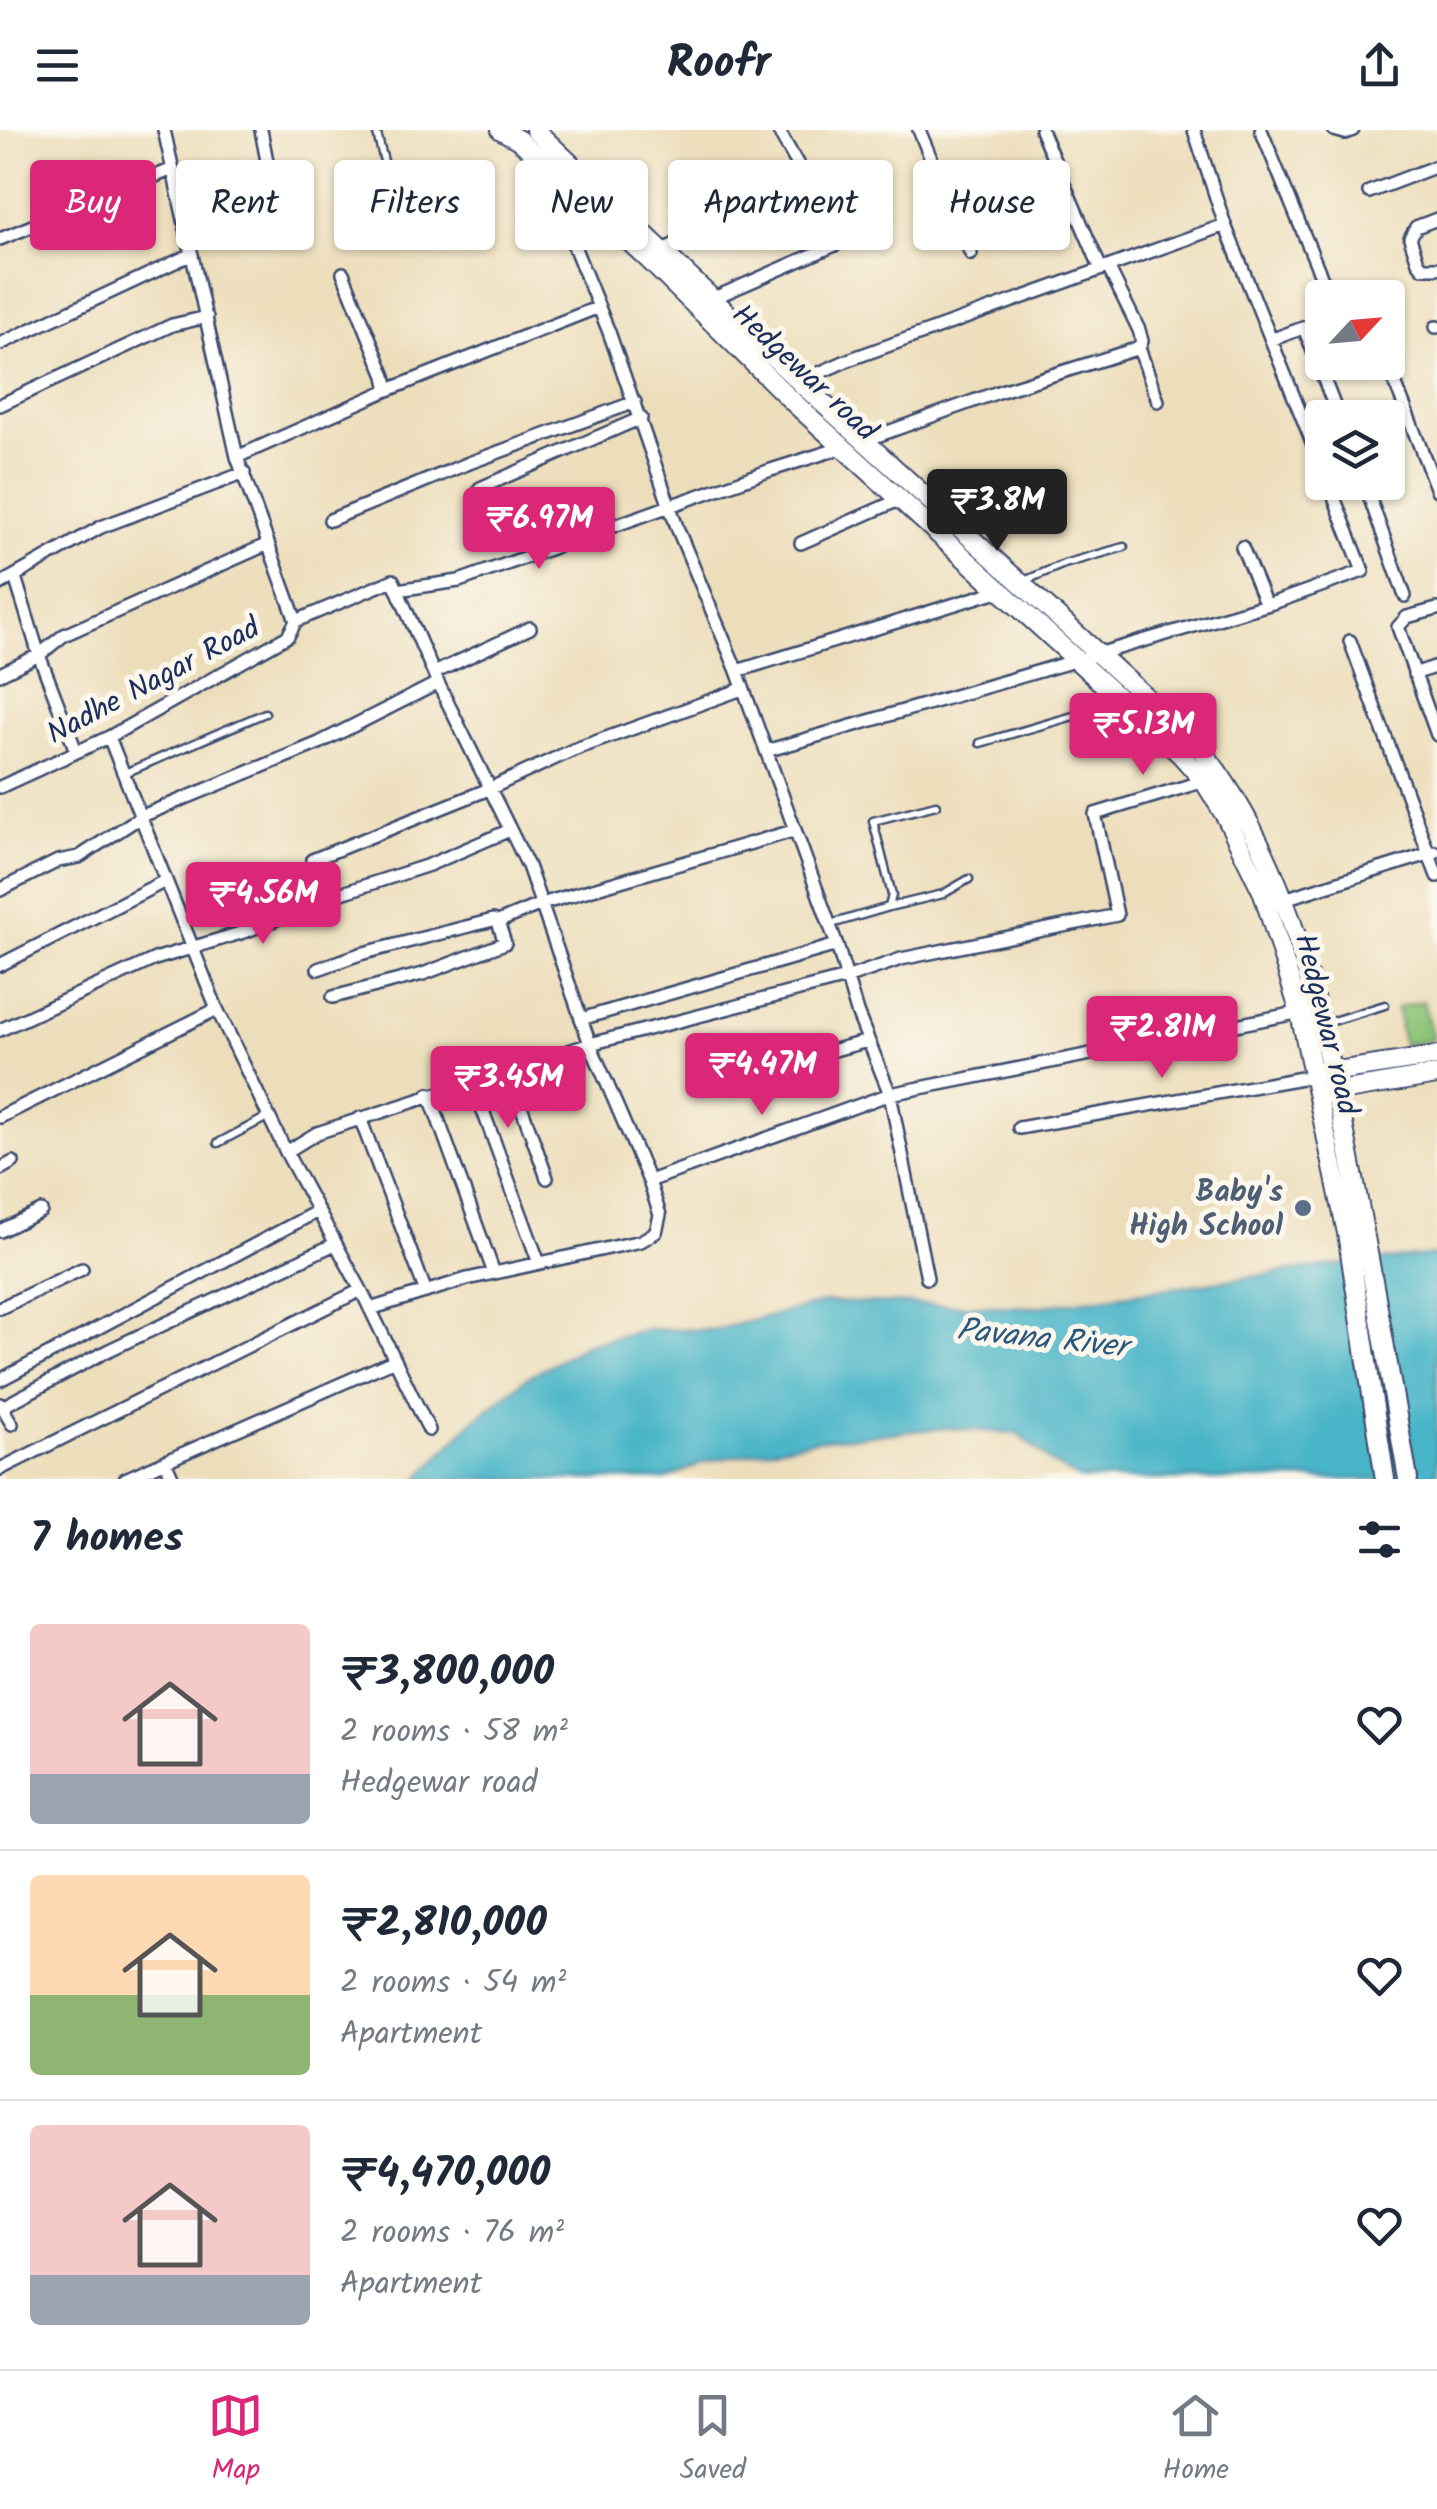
<!DOCTYPE html>
<html lang="en">
<head>
<meta charset="utf-8">
<style>
	:root { --surface:#fff; --page:#f2f2f3; --text:#1f2937; --muted:#747a83; --line:#e0e1e3; --accent:#db2777 }
	body { margin:0; font-family:Kalam,sans-serif; background:var(--page); color:var(--text); height:100vh; display:flex; flex-direction:column; font-size:38px; white-space:nowrap }
	* { box-sizing:border-box; margin:0 }
	p { font-size:32px; color:var(--muted) }
	.icon { flex:none; width:55px; height:55px; fill:none; stroke:currentColor; stroke-width:2; stroke-linecap:round; stroke-linejoin:round }
	.map { position:relative; height:1349px; overflow:hidden }
	.panel { display:flex; flex-direction:column; background:var(--surface); flex:1 }
	.panel>* { flex:none }
	.banner { position:absolute; left:30px; top:30px; width:1378px; height:90px; display:flex; gap:20px }
	.needle { width:65px; rotate:64deg }
	.fabs { position:absolute; left:1305px; top:150px; display:grid; gap:20px }
	.fabs a { display:grid; place-items:center; width:100px; height:100px; border-radius:10px; background:var(--surface); box-shadow:0 2px 8px #0004; font-size:50px }
	.price { position:absolute; translate:-50% -85px; padding:0 22px; border-radius:10px; background:var(--accent); color:#fff; font-size:32px; line-height:65px; filter:drop-shadow(0 2px 5px #0008) }
	.price::after { content:''; position:absolute; left:50%; top:60px; width:30px; height:22px; margin-left:-15px; background:inherit; clip-path:polygon(0 0,100% 0,50% 100%) }
	.price.selected { background:#222; color:#fff }
	ul { padding:0; list-style:none }
	li { display:flex; align-items:center; gap:30px; height:250px; padding:0 30px }
	li+li { border-top:2px solid var(--line) }
	li span { display:grid; place-items:center; flex:none; width:280px; height:200px; border-radius:10px; color:#555 }
	li>.icon { margin-inline-start:auto }
	span .icon { width:120px; height:120px; fill:#fffc; stroke-width:1 }
	li b { font-size:42px }
	h2 { display:flex; justify-content:space-between; align-items:center; height:120px; padding:0 30px; font-size:42px }
	.tag { padding:0 35px; border-radius:10px; background:var(--surface); box-shadow:0 2px 8px #0004; font-size:35px; line-height:90px }
	.tag.selected { background:var(--accent); color:#fff }
	header { display:flex; justify-content:space-between; align-items:center; height:130px; padding:0 30px; background:var(--surface); font-size:45px; font-weight:600 }
	.tabs { display:flex; justify-content:space-around; align-items:center; height:140px; border-top:2px solid var(--line); background:var(--surface); font-size:28px; color:var(--muted) }
	.tabs a { display:grid; justify-items:center; gap:5px }
	.tabs .selected { color:var(--accent) }
	.map>svg:first-child { display:block }
	.green { fill:#8ec578; stroke:#547a6b; stroke-width:2.5 }
	.water { fill:#4ab5c8; stroke:#327293; stroke-width:2.5 }
	.lines { fill:none; stroke-linecap:round; stroke-linejoin:round }
	.lane-casing { stroke:#3a496c; stroke-width:11 }
	.street-casing { stroke:#3a496c; stroke-width:16 }
	.secondary-casing { stroke:#3a496c; stroke-width:22 }
	.lane { stroke:#fff; stroke-width:6 }
	.street { stroke:#fff; stroke-width:11 }
	.secondary { stroke:#fff; stroke-width:18 }
	.service-dot { fill:#5c6f8a; stroke:#fbf7ec; stroke-width:4 }
	.labels { text-anchor:middle; stroke-width:10; stroke-linejoin:round; paint-order:stroke }
	.street-label { font-size:30px; fill:#1b2f5e; stroke:#fbf7ec }
	.service-label { font-size:30px; font-weight:bold; fill:#4e5e75; stroke:#fbf7ec; text-anchor:end }
	.water-label { font-size:32px; font-style:italic; fill:#29577e; stroke:#fbf7ec }
</style>
</head>
<body>
<header><svg class="icon" aria-label="menu" viewBox="0 0 24 24"><path d="M4 6h16M4 12h16M4 18h16"/></svg>Roofr<svg class="icon" aria-label="share" viewBox="0 0 24 24"><path d="M12 15V3M7 8l5-5 5 5M5 13v7h14v-7"/></svg></header>
<div class="map">
<svg width="1437" height="1349" viewBox="0 0 1437 1349">
	<rect width="100%" height="100%" fill="#fbf7ec"/>
	<filter id="ink" filterUnits="userSpaceOnUse"><feTurbulence type="fractalNoise" baseFrequency=".01" numOctaves="2"/><feDisplacementMap in="SourceGraphic" scale="20" xChannelSelector="R" yChannelSelector="G"/><feConvolveMatrix kernelMatrix="1 2 1 2 8 2 1 2 1" color-interpolation-filters="sRGB"/></filter>
	<filter id="wash" filterUnits="userSpaceOnUse"><feTurbulence type="fractalNoise" baseFrequency=".0048" numOctaves="4" result="noise"/><feDisplacementMap in="SourceGraphic" scale="40" xChannelSelector="R" yChannelSelector="G"/><feGaussianBlur stdDeviation="2.25" result="paint"/><feColorMatrix in="noise" values="0 0 0 0 0 0 0 0 0 0 0 0 0 0 0 0 0 1.4 0 .05"/><feComposite in="paint" operator="in"/></filter>
	<g filter="url(#wash)">
		<rect width="100%" height="100%" fill="#eddebb"/>
		<path class="green" d="M1423 871 1433 910 1403 915 1397 878Z"/>
		<path class="water" d="M1437 1125V1349H1080L1053 1334 1018 1304 948 1298 816 1310 705 1332 666 1349H418L472 1292 528 1247 587 1214 647 1199 715 1200 826 1172 1037 1177 1327 1136Z"/>
	</g>
	<g filter="url(#ink)">
		<g class="lines">
			<g class="lane-casing">
				<path id="lane" d="M376 0 397 82
					M1024 451 1064 434 1124 417
					M980 613 1118 573
					M125 643 265 583
					M889 777 943 764 969 749
					M831 794 889 777 892 765 873 691 936 675
					M1323 894 1385 875
					M218 1013 269 986"/>
			</g>
			<g class="street-casing">
				<path id="street" d="M261 0 271 52
					M919 0 971 124
					M1041 0 1101 139
					M1194 0 1225 95 1322 337
					M1261 0 1330 168
					M1334 0 1345 3 1353 0
					M547 39 552 62 609 202 678 400 737 541 837 815 857 882 890 964 927 1148
					M1369 62 1437 36
					M1437 89 1416 97 1410 108 1418 132 1423 138H1437
					M0 109 173 39
					M658 122 809 53
					M343 143 385 246 388 260
					M714 168 842 112 778 0
					M1436 197H1437
					M1304 198 1339 288
					M1273 209 1322 191
					M0 214 192 124
					M1139 218 1158 271
					M1387 232 1437 360
					M801 259 819 243 848 230 1225 95
					M0 275 172 195 207 187
					M863 311 1001 261 1139 218 1142 211 1139 200 1108 137
					M237 327 383 262 599 177
					M1364 352 1405 466
					M480 358 641 288
					M330 390 469 333 635 272
					M801 413 901 369
					M1242 417 1266 475
					M15 447 39 525 76 621
					M0 454 101 397 244 343
					M397 460 459 451 771 340 844 317
					M1437 479 1407 487 1398 497 1437 605
					M296 491 393 450 438 553 528 736 590 914 649 1051 660 1085 656 1102 641 1111 467 1149 370 1179
					M1350 511 1437 746
					M737 541 1001 460
					M434 543 530 498
					M0 544 39 525 64 505 268 414
					M1414 544 1437 536
					M109 607 217 879 286 1022 361 1160 429 1300
					M766 621 1276 472 1363 441 1328 352
					M0 657 109 607 288 506 296 491 237 327 164 0
					M312 730 489 659 573 620 742 559
					M0 760 58 731 79 727 142 686 319 613 438 553
					M1281 770 1435 722
					M0 835 165 751
					M318 839 360 824 493 790 498 792 541 774 793 701
					M333 867 423 844 505 813 498 792
					M581 889 837 815
					M0 900 155 829 247 801 339 764 429 735 510 700
					M771 937 868 911
					M508 940 547 1048
					M472 951 539 1133
					M429 964 494 1143
					M0 987 217 879
					M360 988 426 1162
					M1019 998 1313 946
					M286 1022 317 1003 590 914 846 848 901 829 1117 785 1095 684 1204 651
					M0 1039 13 1032
					M649 1051 890 964 1306 881
					M0 1101 41 1081
					M0 1178 82 1139
					M0 1250 318 1081
					M0 1274 12 1294
					M2 1277 107 1221 335 1114
					M165 1331 173 1349
					M0 1339 361 1160
					M125 1349 395 1230"/>
			</g>
			<g class="secondary-casing">
				<path id="secondary" d="M501 0 519 10 649 130 792 271 1180 624 1204 651 1226 687 1263 763 1300 883 1347 1103 1385 1349
					M535 0 804 256 1194 611C1284 718 1313 855 1342 989 1367 1109 1387 1229 1408 1349
					M1324 943 1437 926
					M1328 963 1437 945"/>
			</g>
			<use href="#lane" class="lane"/>
			<use href="#street" class="street"/>
			<use href="#secondary" class="secondary"/>
		</g>
	</g>
	<circle class="service-dot" cx="1303" cy="1078" r="10"/>
	<g class="labels">
		<g class="street-label">
			<text transform="translate(805 242) rotate(43)" y="10">Hedgewar road</text>
			<text transform="translate(153 550) rotate(-28)" y="10">Nadhe Nagar Road</text>
			<text transform="translate(1327 894) rotate(76)" y="10">Hedgewar road</text>
		</g>
		<g class="service-label">
			<text x="1283" y="1071">Baby's<tspan x="1283" dy="34">High School</tspan></text>
		</g>
		<g class="water-label">
			<text transform="translate(1042 1207) rotate(6)" y="11">Pavana River</text>
		</g>
	</g>
</svg>
<div class="fabs">
<a><svg class="needle" viewBox="-14 -14 28 28"><path d="M0-13l5 13h-10z" fill="#e53935"/><path d="M0 13l5-13h-10z" fill="#747a83"/></svg></a>
<a><svg class="icon" aria-label="layers" viewBox="0 0 24 24"><path d="M12 4l9 5-9 5-9-5zM3 14l9 5 9-5"/></svg></a>
</div>
<b class="price selected" style="left:997px;top:424px">₹3.8M</b>
<b class="price" style="left:539px;top:442px">₹6.97M</b>
<b class="price" style="left:1143px;top:648px">₹5.13M</b>
<b class="price" style="left:263px;top:817px">₹4.56M</b>
<b class="price" style="left:1162px;top:951px">₹2.81M</b>
<b class="price" style="left:762px;top:988px">₹4.47M</b>
<b class="price" style="left:508px;top:1001px">₹3.45M</b>
<div class="banner">
<a class="tag selected">Buy</a>
<a class="tag">Rent</a>
<a class="tag">Filters</a>
<a class="tag">New</a>
<a class="tag">Apartment</a>
<a class="tag">House</a>
</div>
</div>
<section class="panel">
<h2>7 homes<svg class="icon" aria-label="filters" viewBox="0 0 24 24"><path d="M4 7h16M4 17h16"/><circle cx="9" cy="7" r="2"/><circle cx="15" cy="17" r="2"/></svg></h2>
<ul>
<li><span style="background:linear-gradient(#f6c9c9 75%,#9aa5b1 0)"><svg class="icon" aria-label="home" viewBox="0 0 24 24"><path d="M3 11l9-7 9 7M6 9v11h12V9"/></svg></span><div><b>₹3,800,000</b><p>2 rooms · 58 m²</p><p>Hedgewar road</p></div><svg class="icon" aria-label="heart" viewBox="0 0 24 24"><path d="M12 20l-8-8c-3-5 5-10 8-4 3-6 11-1 8 4z"/></svg></li>
<li><span style="background:linear-gradient(#ffd9b3 60%,#8fb573 0)"><svg class="icon" aria-label="home" viewBox="0 0 24 24"><path d="M3 11l9-7 9 7M6 9v11h12V9"/></svg></span><div><b>₹2,810,000</b><p>2 rooms · 54 m²</p><p>Apartment</p></div><svg class="icon" aria-label="heart" viewBox="0 0 24 24"><path d="M12 20l-8-8c-3-5 5-10 8-4 3-6 11-1 8 4z"/></svg></li>
<li><span style="background:linear-gradient(#f6c9c9 75%,#9aa5b1 0)"><svg class="icon" aria-label="home" viewBox="0 0 24 24"><path d="M3 11l9-7 9 7M6 9v11h12V9"/></svg></span><div><b>₹4,470,000</b><p>2 rooms · 76 m²</p><p>Apartment</p></div><svg class="icon" aria-label="heart" viewBox="0 0 24 24"><path d="M12 20l-8-8c-3-5 5-10 8-4 3-6 11-1 8 4z"/></svg></li>
</ul>
</section>
<nav class="tabs">
<a class="selected"><svg class="icon" aria-label="map" viewBox="0 0 24 24"><path d="M3 6l6-2 6 2 6-2v14l-6 2-6-2-6 2zM9 4v14M15 6v14"/></svg>Map</a>
<a><svg class="icon" aria-label="saved" viewBox="0 0 24 24"><path d="M7 4h10v16l-5-4-5 4z"/></svg>Saved</a>
<a><svg class="icon" aria-label="home" viewBox="0 0 24 24"><path d="M3 11l9-7 9 7M6 9v11h12V9"/></svg>Home</a>
</nav>
</body>
</html>
